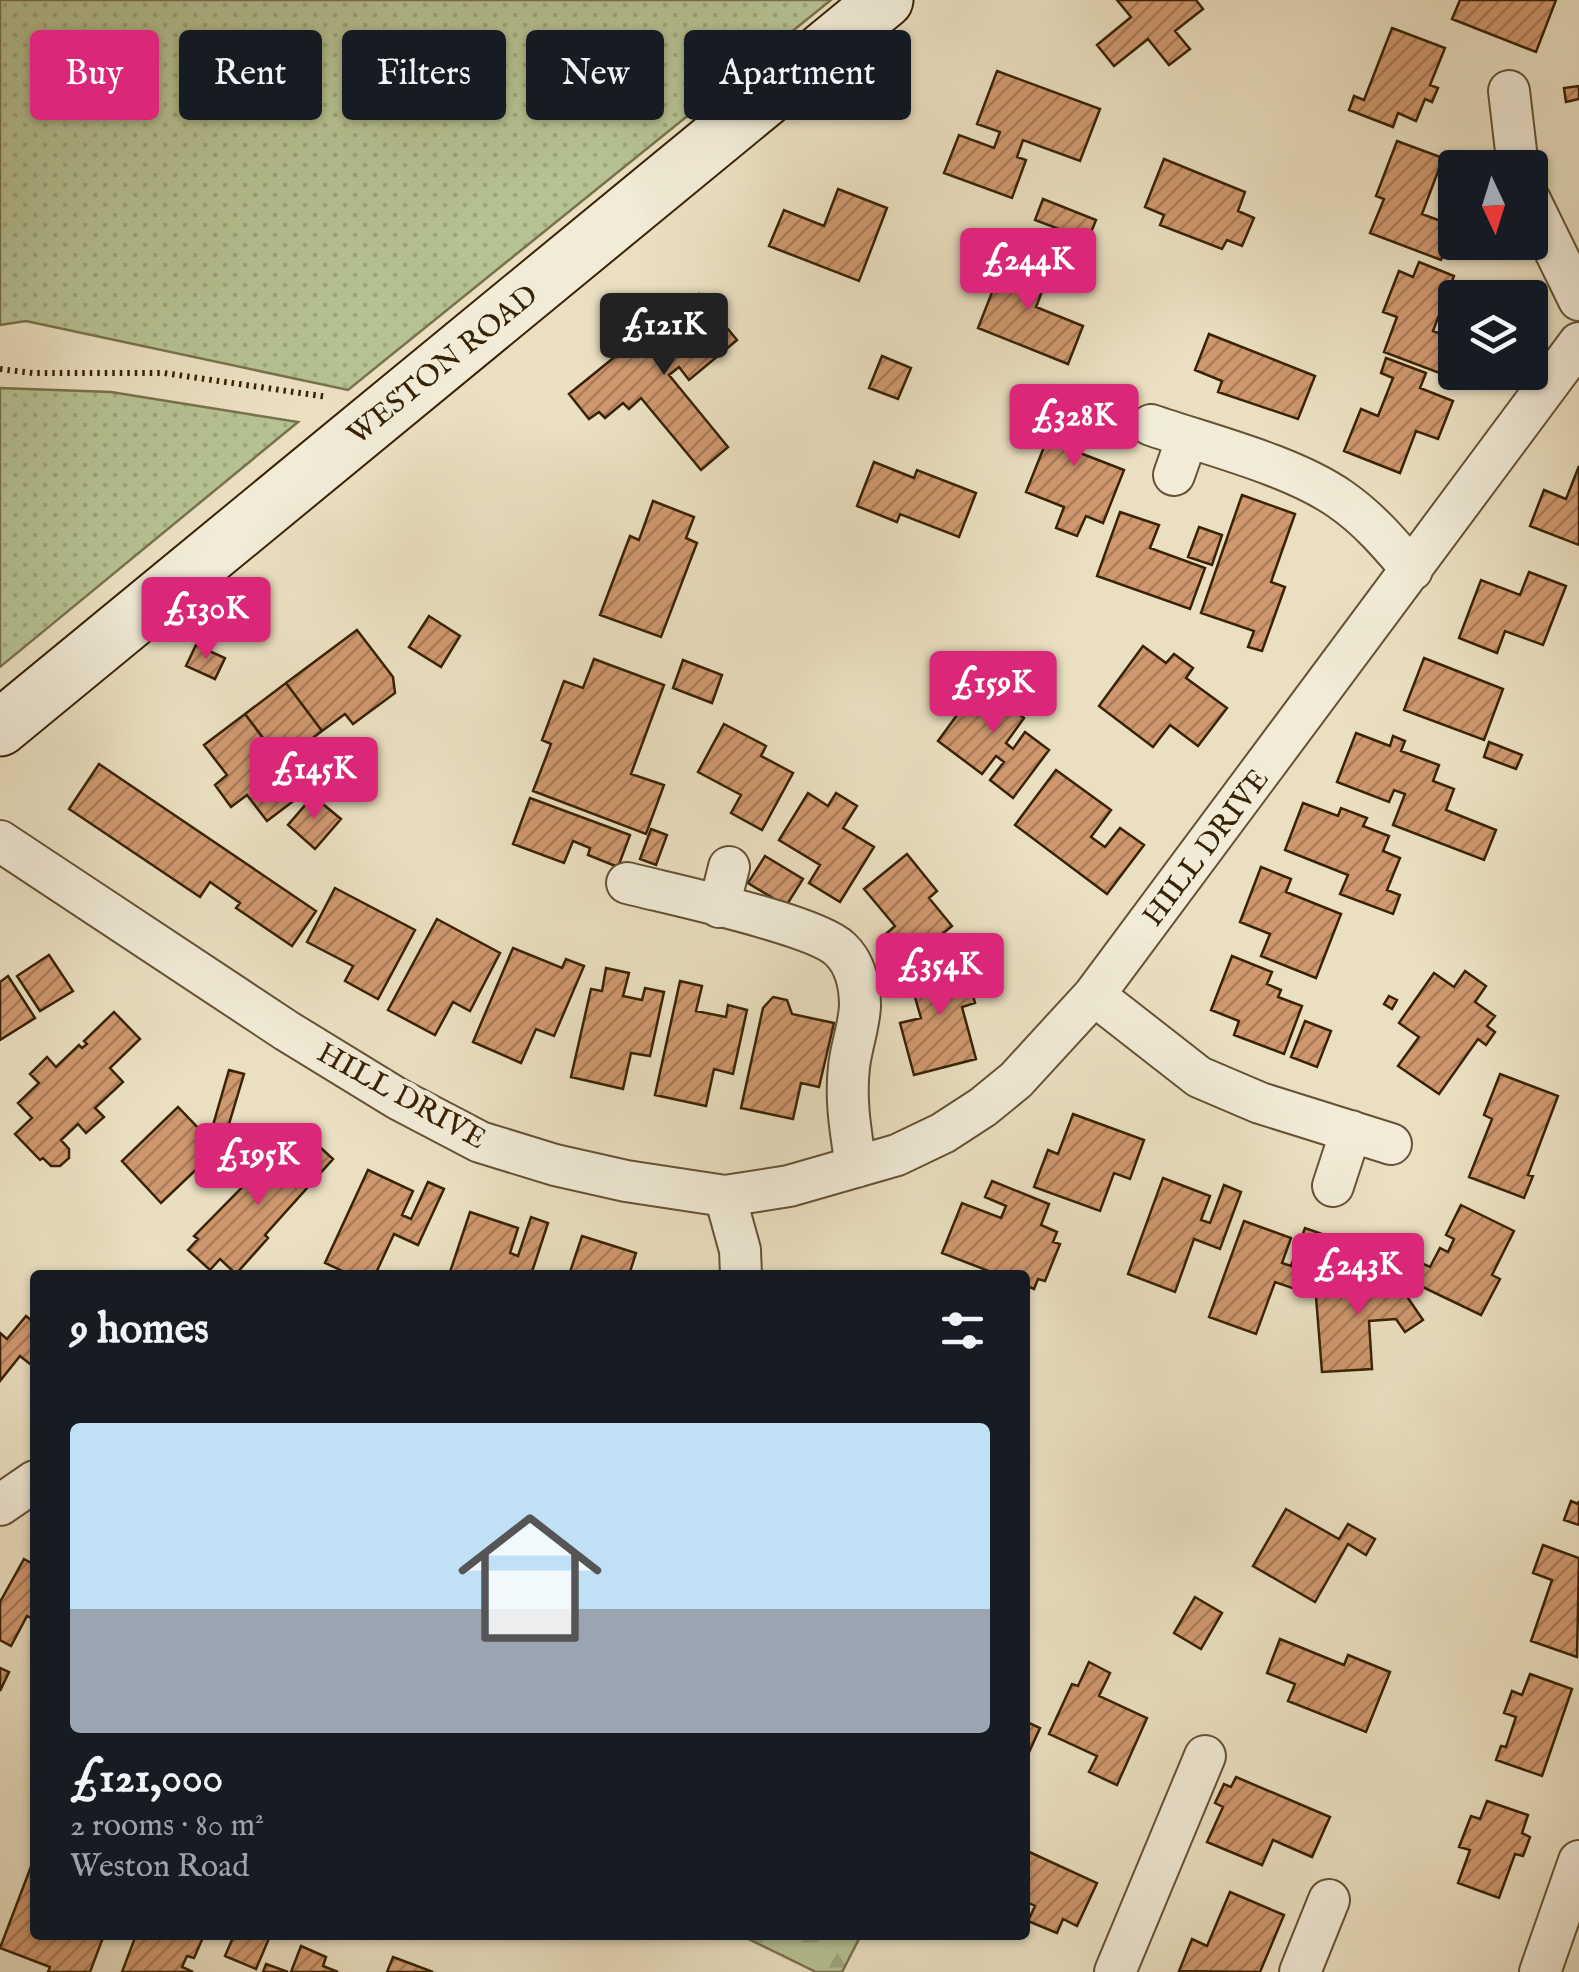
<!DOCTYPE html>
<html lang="en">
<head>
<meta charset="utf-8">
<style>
	:root { --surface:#171b24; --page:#20242c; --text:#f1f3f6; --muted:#9ea1a6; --line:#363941; --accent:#db2777 }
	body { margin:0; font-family:"IM FELL English",serif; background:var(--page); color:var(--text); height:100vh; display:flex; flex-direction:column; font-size:38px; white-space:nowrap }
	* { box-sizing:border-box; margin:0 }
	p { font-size:32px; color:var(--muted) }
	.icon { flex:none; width:55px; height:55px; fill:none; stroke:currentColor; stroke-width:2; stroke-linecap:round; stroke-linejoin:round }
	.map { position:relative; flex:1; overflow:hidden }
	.sheet { position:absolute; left:30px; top:1270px; width:1000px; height:670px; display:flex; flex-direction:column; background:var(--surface); border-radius:10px; box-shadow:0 2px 8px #0004 }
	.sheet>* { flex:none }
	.top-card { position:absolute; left:30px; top:30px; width:1000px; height:90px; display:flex; gap:20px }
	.needle { width:65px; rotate:176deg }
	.controls { position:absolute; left:1438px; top:150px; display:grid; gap:20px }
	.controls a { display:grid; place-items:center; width:110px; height:110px; border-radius:10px; background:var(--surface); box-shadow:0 2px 8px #0004; font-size:50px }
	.price { position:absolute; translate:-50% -85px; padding:0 22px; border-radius:10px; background:var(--accent); color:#fff; font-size:32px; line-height:65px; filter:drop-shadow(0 2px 5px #0008) }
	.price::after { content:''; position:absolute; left:50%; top:60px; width:30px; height:22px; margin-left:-15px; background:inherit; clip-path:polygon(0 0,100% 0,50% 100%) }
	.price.on { background:#222; color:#fff }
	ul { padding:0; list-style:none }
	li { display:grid; align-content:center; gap:20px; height:530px; padding:0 40px }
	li+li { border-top:2px solid var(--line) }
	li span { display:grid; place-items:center; height:310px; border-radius:10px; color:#555 }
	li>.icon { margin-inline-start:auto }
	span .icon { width:180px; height:180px; fill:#fffc; stroke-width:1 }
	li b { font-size:42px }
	h2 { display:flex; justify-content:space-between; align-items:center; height:120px; padding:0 40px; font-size:42px }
	.pill { padding:0 35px; border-radius:10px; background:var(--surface); box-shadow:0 2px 8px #0004; font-size:35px; line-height:90px }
	.pill.on { background:var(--accent); color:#fff }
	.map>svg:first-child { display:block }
	.grass { fill:url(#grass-dots); stroke:#78724c; stroke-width:2.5 }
	.forest { fill:url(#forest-firs); stroke:#78724c; stroke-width:2.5 }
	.building { fill:url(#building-hatch); stroke:#392305; stroke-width:2.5 }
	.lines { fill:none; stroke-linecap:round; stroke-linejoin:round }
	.minor-casing { stroke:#655234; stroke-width:44 }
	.secondary-casing { stroke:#392305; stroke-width:59 }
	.path { stroke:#392305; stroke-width:6; stroke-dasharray:2.5 5; stroke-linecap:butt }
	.minor { stroke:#f1ebd7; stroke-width:40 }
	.secondary { stroke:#f1ebd7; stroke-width:55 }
	.labels { text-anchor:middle; stroke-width:10; stroke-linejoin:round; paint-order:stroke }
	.street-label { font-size:30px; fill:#392305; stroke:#f1ebd7 }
</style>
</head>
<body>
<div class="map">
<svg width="1579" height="1972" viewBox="0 0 1579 1972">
	<defs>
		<pattern id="grass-dots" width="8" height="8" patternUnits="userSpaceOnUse" patternTransform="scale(2.5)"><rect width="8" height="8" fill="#b6c293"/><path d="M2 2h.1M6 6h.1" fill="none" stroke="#9da67d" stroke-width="1.8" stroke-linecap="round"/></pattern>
		<pattern id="forest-firs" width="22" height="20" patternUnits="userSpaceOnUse" patternTransform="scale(2.5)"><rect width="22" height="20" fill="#b6c293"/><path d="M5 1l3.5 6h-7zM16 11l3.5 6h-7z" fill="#9da67d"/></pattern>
		<pattern id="building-hatch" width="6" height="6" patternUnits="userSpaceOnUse" patternTransform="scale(2.5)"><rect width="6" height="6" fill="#cf986f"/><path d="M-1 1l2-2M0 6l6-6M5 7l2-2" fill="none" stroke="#a97c59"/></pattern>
	</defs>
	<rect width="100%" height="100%" fill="#eae0c1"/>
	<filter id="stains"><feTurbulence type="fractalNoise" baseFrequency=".002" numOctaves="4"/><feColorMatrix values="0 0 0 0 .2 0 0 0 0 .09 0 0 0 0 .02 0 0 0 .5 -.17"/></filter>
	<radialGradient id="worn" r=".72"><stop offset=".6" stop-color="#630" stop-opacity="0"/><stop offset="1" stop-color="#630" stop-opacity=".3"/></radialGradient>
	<path class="grass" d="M0 0H831L348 390 26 321 0 325Z
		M0 388 111 392 298 422 0 667Z"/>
	<path class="forest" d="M740 1935H861L842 1972H816Z"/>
	<path class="building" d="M1117 0H1196L1203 9 1175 31 1190 49 1169 65 1148 39 1114 66 1097 45 1131 17Z
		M1460 0H1556L1536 52 1452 19Z
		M1392 28 1445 48 1430 85 1438 88 1432 102 1425 99 1416 121 1398 113 1393 127 1349 110 1354 96 1364 100Z
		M997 71 1100 109 1080 161 1023 140 1017 157 1026 160 1012 198 944 173 959 135 994 148 1000 132 977 124Z
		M1579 86V99L1566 102 1564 88Z
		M1397 141 1443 158 1422 214 1454 226 1441 260 1370 233 1384 199 1376 196Z
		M1164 159 1245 192 1238 211 1254 218 1242 246 1227 240 1222 249 1160 225 1164 215 1145 207Z
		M838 189 887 208 859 281 769 246 784 210 824 226Z
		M1043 199 1096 220 1088 240 1035 220Z
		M1007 254 1050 271 1036 307 1083 326 1068 364 978 328Z
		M1419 262 1454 276 1433 331 1455 339 1442 374 1384 352 1397 317 1383 312 1399 271 1413 277Z
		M699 294 737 340 689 380 679 367 669 375 728 447 701 470 641 398 629 409 623 403 605 418 599 412 589 419 569 394 638 338 641 342Z
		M1209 334 1315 376 1298 419 1218 392 1222 381 1195 370Z
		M882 356 911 368 898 399 869 388Z
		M1386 358 1426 373 1420 388 1453 401 1438 439 1416 431 1400 473 1344 451 1361 409 1378 416 1393 378 1381 373Z
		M1066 392 1099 405 1080 453 1124 470 1103 523 1086 516 1077 536 1056 528 1064 507 1026 492Z
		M874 462 914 478 917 470 976 493 959 537 900 514 897 522 857 506Z
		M1579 466V545L1530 526 1544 490 1566 499Z
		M1242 495 1295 514 1271 582 1285 587 1262 651 1248 647 1254 631 1201 613Z
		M653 501 694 517 686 538 697 543 661 637 600 615 630 536 639 540Z
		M1120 512 1159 525 1150 548 1205 568 1190 609 1097 576Z
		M1199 527 1222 535 1212 565 1188 557Z
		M1529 572 1566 586 1543 645 1505 631 1497 653 1459 638 1481 580 1520 595Z
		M429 616 460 636 441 667 409 647Z
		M357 630 393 677 395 693 353 724 345 714 322 731 286 683Z
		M196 645 225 658 215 679 186 666Z
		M1143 646 1166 663 1174 654 1193 668 1186 678 1227 708 1198 746 1170 725 1153 747 1099 706Z
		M1424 658 1503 689 1484 740 1404 710Z
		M594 659 664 685 631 774 664 785 646 834 533 791 551 744 542 740 564 681 583 688Z
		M683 660 722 675 712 703 673 688Z
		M990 670 1013 687 1002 701 1024 718 1006 743 1013 749 1025 732 1049 750 1013 798 990 780 1004 762 996 756 982 774 938 741Z
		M286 683 322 731 297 750 313 771 297 783 245 714Z
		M245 714 304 793 267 821 247 795 231 807 215 785 227 775 204 745Z
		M724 724 766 746 761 756 793 773 762 830 731 813 741 795 698 772Z
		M1356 733 1390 746 1393 736 1405 741 1401 751 1439 765 1433 781 1454 789 1446 810 1496 830 1484 860 1393 825 1405 794 1394 790 1389 802 1337 782Z
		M1489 742 1522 755 1516 769 1484 757Z
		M99 764 316 911 292 946 236 908 240 903 210 882 200 897 69 809Z
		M1056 770 1111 810 1091 837 1105 847 1120 828 1144 845 1107 894 1015 825Z
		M808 793 828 806 836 793 857 806 843 828 874 847 840 902 809 883 820 865 779 840Z
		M313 796 341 819 315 849 288 825Z
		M530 798 630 835 618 867 588 855 590 848 573 841 564 863 513 844Z
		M1303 803 1338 816 1341 808 1367 818 1363 826 1389 836 1383 851 1400 858 1387 890 1400 895 1393 914 1340 894 1348 875 1285 850Z
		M651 829 667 835 656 865 640 859Z
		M907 854 937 891 929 898 952 926 902 967 879 940 895 926 864 889Z
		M765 856 803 879 786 906 748 883Z
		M1261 867 1291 879 1286 892 1341 914 1316 978 1261 956 1270 934 1240 922Z
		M335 888 415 930 378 999 345 981 353 966 307 942Z
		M437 919 500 953 470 1011 453 1002 435 1035 388 1010Z
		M513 948 562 968 566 959 584 966 554 1036 536 1029 521 1063 473 1042Z
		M49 955 73 991 40 1011 17 976Z
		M1232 956 1272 972 1267 984 1281 990 1278 997 1302 1006 1284 1054 1234 1035 1239 1021 1211 1010Z
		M963 958 975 1003 962 1007 976 1059 914 1075 900 1023 921 1018 908 973Z
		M606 968 629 973 623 996 642 1000 645 988 664 992 650 1056 631 1053 623 1089 571 1077 591 989 602 991Z
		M1465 971 1486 986 1475 1002 1495 1016 1487 1026 1495 1032 1486 1045 1478 1039 1439 1094 1398 1066 1419 1037 1399 1023 1434 973 1454 987Z
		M8 976 35 1018 0 1040V982Z
		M680 981 702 986 696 1011 726 1017 728 1005 747 1010 733 1074 714 1069 706 1106 655 1095Z
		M1389 996 1397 1000 1392 1009 1384 1004Z
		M773 997 787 1000 792 1014 834 1023 819 1087 801 1083 793 1119 741 1108 763 1008Z
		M114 1012 140 1039 110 1068 123 1082 95 1108 104 1117 86 1133 78 1124 61 1140 69 1149V1158L60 1166H51L43 1158 40 1160 15 1134 32 1118 18 1103 39 1083 30 1074 47 1057 56 1067 79 1045 82 1048 87 1044 84 1041Z
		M1305 1021 1331 1031 1317 1067 1291 1057Z
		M229 1070 244 1074 223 1144 161 1203 122 1161 178 1107 206 1136 211 1132Z
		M1500 1074 1558 1096 1528 1175 1533 1176 1524 1198 1469 1177 1492 1119 1484 1115Z
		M1073 1114 1144 1140 1130 1179 1114 1173 1100 1211 1034 1187 1048 1150 1058 1154Z
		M308 1136 333 1159 265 1235 268 1238 236 1274 220 1259 210 1270 188 1250 198 1239 194 1236 273 1156 282 1164Z
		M368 1170 413 1191 402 1215 411 1219 428 1182 444 1189 418 1245 394 1234 375 1275H351L325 1263Z
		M1163 1178 1210 1196 1201 1220 1210 1223 1224 1185 1241 1192 1220 1249 1194 1239 1175 1292 1128 1274Z
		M992 1181 1049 1204 1041 1225 1057 1232 1053 1242 1060 1244 1045 1281 1038 1279 1034 1289 1025 1285V1275H999L942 1253 962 1203 1001 1218 1006 1206 985 1197Z
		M1461 1205 1514 1231 1492 1275 1500 1279 1481 1315 1408 1280 1399 1265 1415 1254 1421 1263 1430 1267 1440 1248 1448 1252 1454 1239 1446 1235Z
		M470 1212 518 1228 510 1253 518 1256 531 1217 548 1223 531 1275 503 1272 502 1275H449Z
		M1244 1221 1291 1238 1282 1263 1291 1266 1305 1228 1322 1234 1301 1291 1275 1282 1256 1334 1209 1317Z
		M582 1236 636 1253 629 1275H569Z
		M1384 1263 1423 1320 1405 1332 1396 1319 1369 1321 1372 1369 1322 1372 1315 1284 1366 1280 1367 1292H1378L1366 1274Z
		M26 1316 35 1323V1368L20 1356 0 1381V1333L7 1339Z
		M1571 1501 1578 1504 1579 1501V1525L1564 1520Z
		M1286 1509 1339 1539 1348 1524 1375 1539 1366 1555 1348 1544 1315 1602 1253 1566Z
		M1543 1545 1579 1558 1577 1657 1531 1641 1552 1580 1533 1573Z
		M24 1559 35 1565V1620L27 1616 11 1646 0 1640V1602Z
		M1195 1597 1222 1613 1201 1649 1174 1633Z
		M1280 1639 1344 1665 1348 1655 1390 1672 1366 1732 1288 1701 1295 1684 1267 1673Z
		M1089 1662 1110 1673 1099 1696 1147 1718 1117 1785 1089 1772 1097 1756 1049 1734 1072 1684 1078 1686Z
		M0 1668 9 1672 0 1691Z
		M1530 1674 1572 1689 1542 1776 1496 1760 1501 1746 1506 1747 1516 1717 1504 1713 1512 1691 1522 1695Z
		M1025 1721 1040 1728 1025 1761Z
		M1236 1777 1330 1817 1312 1857 1273 1840 1262 1865 1207 1842 1223 1807 1215 1803 1224 1784 1231 1787Z
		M1487 1801 1528 1815 1522 1833 1530 1837 1523 1856 1515 1854 1499 1898 1458 1883 1470 1850 1459 1847 1471 1816 1480 1819Z
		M1025 1850 1097 1883 1077 1926 1063 1919 1057 1933 1028 1921 1035 1906 1025 1901Z
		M35 1856V1935H104L90 1972H48L50 1967 0 1948Z
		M1230 1892 1284 1915 1260 1972 1179 1971 1192 1939 1207 1946Z
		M136 1935H204L194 1958 187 1956 182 1967 193 1972H122Z
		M234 1935 270 1936 256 1969 225 1956Z
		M301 1946 326 1957 323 1966 338 1972H291Z
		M393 1957 433 1972H387Z
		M266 1964 288 1972H263Z"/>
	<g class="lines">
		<g class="minor-casing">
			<path id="minor" d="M1509 91 1518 168
				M1530 200 1579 300
				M1151 425C1209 445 1291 465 1340 499 1369 519 1390 544 1412 570
				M1174 475 1187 438
				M0 841 287 1031 398 1099 480 1142 555 1165 626 1181 725 1196 789 1186 897 1155 943 1133 983 1107 1016 1080 1094 995 1579 343
				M627 883C670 894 814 924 840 949 856 964 860 986 860 1006 859 1027 851 1047 849 1067 845 1101 851 1133 856 1167
				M719 907 729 867
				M1094 995 1199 1077 1260 1103 1391 1144
				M1333 1186 1351 1131
				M725 1196 740 1250 741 1275
				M0 1505 35 1481
				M1115 1972 1205 1756
				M1300 1972 1329 1900
				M1540 1972 1579 1861"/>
		</g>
		<g class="secondary-casing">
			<path id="secondary" d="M0 728 885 0"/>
		</g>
		<path class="path" d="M0 369 33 373H164L328 397"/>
		<use href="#minor" class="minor"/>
		<use href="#secondary" class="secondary"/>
	</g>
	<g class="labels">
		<g class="street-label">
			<text transform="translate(442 364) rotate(-39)" y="10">WESTON ROAD</text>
			<text transform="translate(1205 847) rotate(-53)" y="10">HILL DRIVE</text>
			<text transform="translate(402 1095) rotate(29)" y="10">HILL DRIVE</text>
		</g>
	</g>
	<rect width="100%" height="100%" filter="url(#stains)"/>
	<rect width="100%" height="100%" fill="url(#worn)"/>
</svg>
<div class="controls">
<a><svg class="needle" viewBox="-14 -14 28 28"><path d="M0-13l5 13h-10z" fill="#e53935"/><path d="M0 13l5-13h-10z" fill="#9ea1a6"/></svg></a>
<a><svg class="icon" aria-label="layers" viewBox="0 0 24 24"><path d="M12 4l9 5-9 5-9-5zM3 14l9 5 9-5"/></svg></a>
</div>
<b class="price" style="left:1028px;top:313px">£244K</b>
<b class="price on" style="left:664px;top:378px">£121K</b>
<b class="price" style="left:1074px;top:469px">£328K</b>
<b class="price" style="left:206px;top:662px">£130K</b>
<b class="price" style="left:993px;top:736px">£159K</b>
<b class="price" style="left:314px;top:822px">£145K</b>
<b class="price" style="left:940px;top:1018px">£354K</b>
<b class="price" style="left:258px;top:1208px">£195K</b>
<b class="price" style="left:1358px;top:1318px">£243K</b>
<div class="top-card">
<a class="pill on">Buy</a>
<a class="pill">Rent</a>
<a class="pill">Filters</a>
<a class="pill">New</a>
<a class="pill">Apartment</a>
</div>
<section class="sheet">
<h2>9 homes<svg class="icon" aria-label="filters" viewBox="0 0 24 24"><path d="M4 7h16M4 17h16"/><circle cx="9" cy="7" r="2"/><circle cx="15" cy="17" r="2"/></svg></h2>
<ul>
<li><span style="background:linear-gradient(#bfe0f5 60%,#9aa5b1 0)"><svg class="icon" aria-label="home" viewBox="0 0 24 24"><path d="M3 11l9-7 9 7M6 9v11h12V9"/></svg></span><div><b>£121,000</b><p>2 rooms · 80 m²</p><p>Weston Road</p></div></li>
</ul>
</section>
</div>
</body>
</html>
